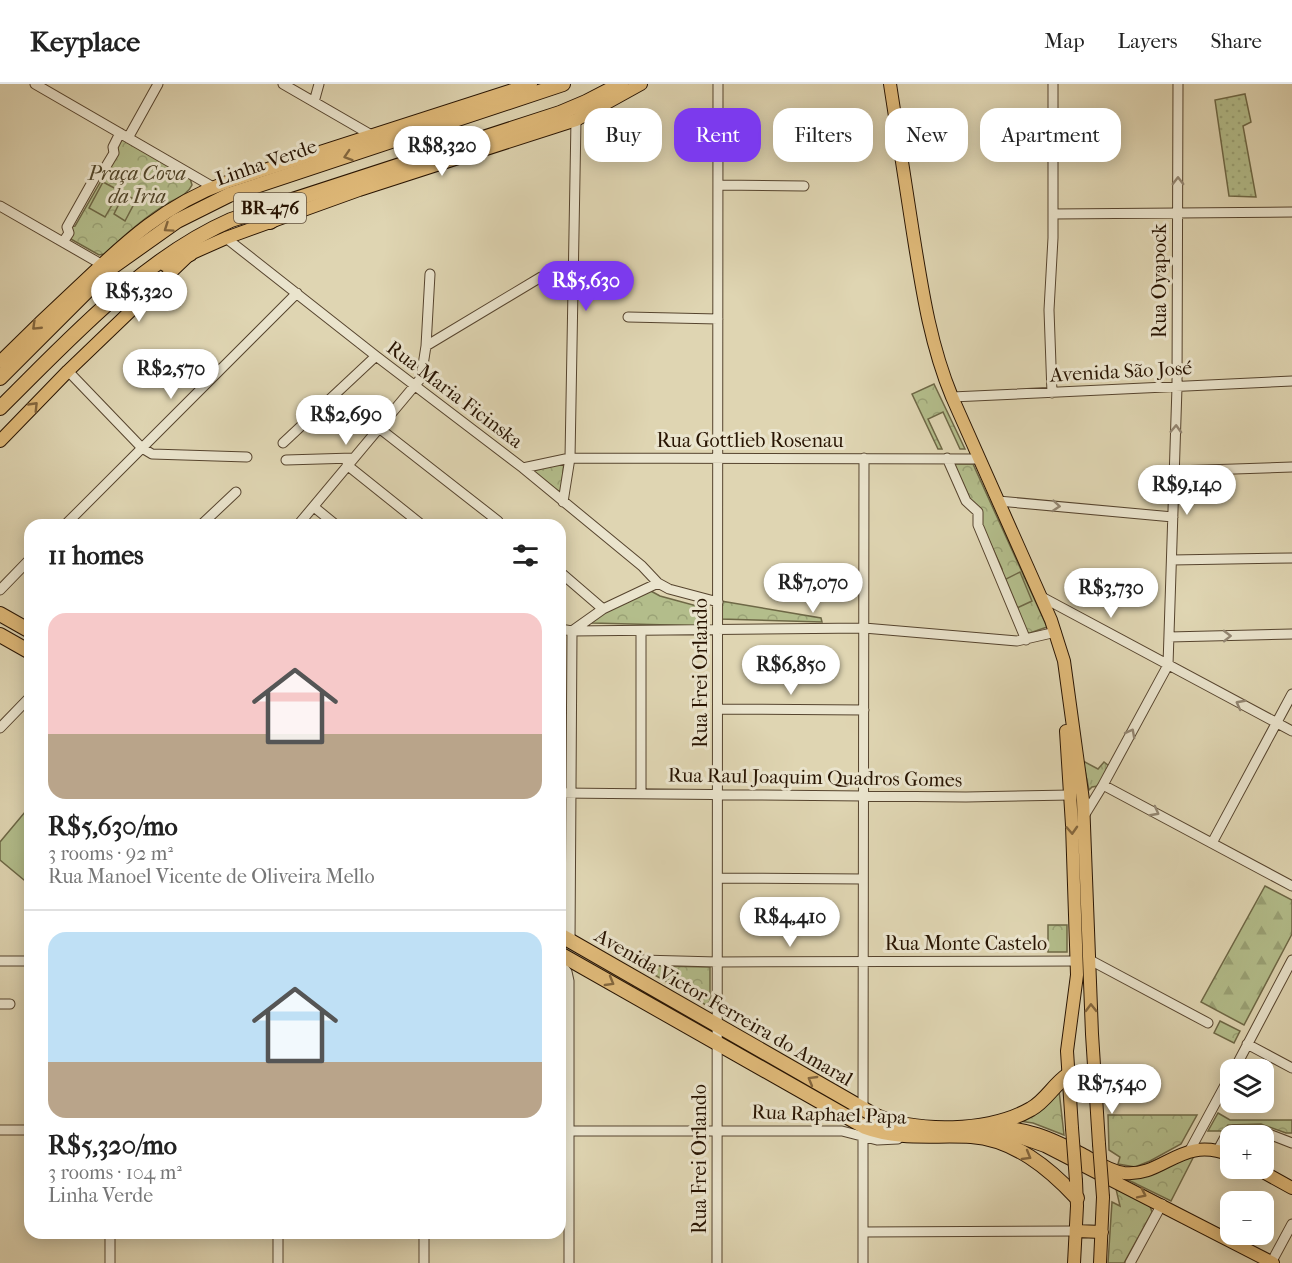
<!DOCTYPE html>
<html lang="en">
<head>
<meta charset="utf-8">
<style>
	:root { --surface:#fff; --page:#f2f2f2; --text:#222; --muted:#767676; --line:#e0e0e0; --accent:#7c3aed }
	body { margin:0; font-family:"IM FELL French Canon",serif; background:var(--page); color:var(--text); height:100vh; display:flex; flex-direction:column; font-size:22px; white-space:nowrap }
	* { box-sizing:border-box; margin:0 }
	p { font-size:20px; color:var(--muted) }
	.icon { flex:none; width:33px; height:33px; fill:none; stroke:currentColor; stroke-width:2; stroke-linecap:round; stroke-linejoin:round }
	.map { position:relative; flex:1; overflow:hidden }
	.sheet { position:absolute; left:24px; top:435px; width:542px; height:720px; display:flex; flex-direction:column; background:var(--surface); border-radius:18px; box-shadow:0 3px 15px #0003 }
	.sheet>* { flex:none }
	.top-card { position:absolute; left:584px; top:24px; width:570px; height:54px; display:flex; gap:12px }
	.controls { position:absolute; left:1220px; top:975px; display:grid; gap:12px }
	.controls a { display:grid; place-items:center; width:54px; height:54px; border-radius:12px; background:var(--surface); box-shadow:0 3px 15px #0003; font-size:30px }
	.price { position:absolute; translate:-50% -51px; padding:0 14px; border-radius:21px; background:#fff; color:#222; font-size:20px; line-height:39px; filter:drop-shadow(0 2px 3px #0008) }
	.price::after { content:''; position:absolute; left:50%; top:36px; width:18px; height:14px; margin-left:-9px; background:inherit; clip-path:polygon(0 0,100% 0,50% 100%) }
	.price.on { background:var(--accent); color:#fff }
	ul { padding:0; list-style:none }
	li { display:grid; align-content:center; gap:12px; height:318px; padding:0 24px }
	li+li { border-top:2px solid var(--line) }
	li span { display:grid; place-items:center; height:186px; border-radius:18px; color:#555 }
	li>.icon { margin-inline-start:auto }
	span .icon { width:108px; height:108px; fill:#fffc; stroke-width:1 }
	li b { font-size:26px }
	h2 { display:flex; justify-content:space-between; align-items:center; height:72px; padding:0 24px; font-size:26px }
	.chip { padding:0 21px; border-radius:18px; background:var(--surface); box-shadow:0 3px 15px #0003; font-size:21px; line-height:54px }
	.chip.on { background:var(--accent); color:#fff }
	header { display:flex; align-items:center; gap:36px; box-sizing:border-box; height:84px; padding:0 30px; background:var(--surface); border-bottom:2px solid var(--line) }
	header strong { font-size:28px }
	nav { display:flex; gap:33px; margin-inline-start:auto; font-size:21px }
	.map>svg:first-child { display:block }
	.grass { fill:url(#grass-tufts); stroke:#6e6846; stroke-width:1.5 }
	.forest { fill:url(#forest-firs); stroke:#6e6846; stroke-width:1.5 }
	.park { fill:url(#park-crowns); stroke:#6e6846; stroke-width:1.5 }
	.garden { fill:url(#garden-dots); stroke:#6e6846; stroke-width:1.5 }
	.pitch { fill:#b3bd8b; stroke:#6e6846; stroke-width:1.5 }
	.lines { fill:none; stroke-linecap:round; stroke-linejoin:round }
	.minor-casing { stroke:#56442e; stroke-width:11 }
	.major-casing { stroke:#281402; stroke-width:14 }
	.highway-casing { stroke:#281402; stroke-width:16 }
	.minor { stroke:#eae4cd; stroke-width:9 }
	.major { stroke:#e0ba79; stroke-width:12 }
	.highway { stroke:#e0ba79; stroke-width:14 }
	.major-bridge-casing { stroke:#281402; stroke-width:14; stroke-linecap:butt }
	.major-bridge { stroke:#e0ba79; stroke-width:12 }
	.oneway { stroke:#84673e }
	.oneway2 { stroke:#938672 }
	.labels { text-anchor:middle; stroke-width:6; stroke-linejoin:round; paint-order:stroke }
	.shield { fill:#eae4cd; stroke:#62523f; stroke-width:1.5 }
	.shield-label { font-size:18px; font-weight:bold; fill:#281402 }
	.street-label { font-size:20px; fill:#281402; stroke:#eae4cd }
	.park-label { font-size:20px; font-style:italic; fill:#52472b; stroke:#eae4cd }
</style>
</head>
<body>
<header>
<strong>Keyplace</strong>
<nav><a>Map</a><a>Layers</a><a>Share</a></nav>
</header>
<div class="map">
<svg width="1292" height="1179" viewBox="0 0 1292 1179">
	<defs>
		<pattern id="grass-tufts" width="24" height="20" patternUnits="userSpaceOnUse" patternTransform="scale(1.5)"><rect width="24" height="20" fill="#b3bd8b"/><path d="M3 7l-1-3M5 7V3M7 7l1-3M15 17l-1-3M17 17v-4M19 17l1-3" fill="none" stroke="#9aa276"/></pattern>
		<pattern id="forest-firs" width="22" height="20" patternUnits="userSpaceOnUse" patternTransform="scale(1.5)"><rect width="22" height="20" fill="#b3bd8b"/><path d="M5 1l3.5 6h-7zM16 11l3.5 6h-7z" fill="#9aa276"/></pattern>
		<pattern id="park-crowns" width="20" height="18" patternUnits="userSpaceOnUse" patternTransform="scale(1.5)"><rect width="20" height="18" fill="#b3bd8b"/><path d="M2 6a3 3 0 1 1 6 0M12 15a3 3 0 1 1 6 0" fill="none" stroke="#9aa276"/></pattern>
		<pattern id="garden-dots" width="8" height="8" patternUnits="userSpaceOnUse" patternTransform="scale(1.5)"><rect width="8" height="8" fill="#b3bd8b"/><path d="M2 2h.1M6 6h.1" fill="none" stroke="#9aa276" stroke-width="1.8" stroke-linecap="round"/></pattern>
	</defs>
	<rect width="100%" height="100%" fill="#dfd5b2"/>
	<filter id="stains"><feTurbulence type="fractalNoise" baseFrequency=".00333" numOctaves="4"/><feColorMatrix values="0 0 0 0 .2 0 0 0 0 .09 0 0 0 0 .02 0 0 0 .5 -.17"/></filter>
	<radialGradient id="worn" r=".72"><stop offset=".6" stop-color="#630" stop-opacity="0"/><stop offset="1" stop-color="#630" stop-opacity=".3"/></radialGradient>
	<path class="grass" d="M1083 677 1098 685 1104 678 1109 682 1098 702 1092 703 1089 706Z"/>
	<path class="forest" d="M1265 802 1292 816V850L1244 941 1201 918Z"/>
	<path class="park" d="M122 55 190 94 192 101C188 110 179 113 170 118 146 132 125 151 104 170L99 171 69 154V143L75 142 102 95 100 89Z
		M934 300 965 365H960L943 328 928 335 942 365H938L912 310Z
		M564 378 561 409 532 387Z
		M954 380H973L1047 543 1027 550 1002 494V485Z
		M649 506 660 512 708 525V542L592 539 590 535Z
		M721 517 821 534 822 538 720 535Z
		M1048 841H1067V868H1048Z
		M655 882 710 883V917L706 921 653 890 652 886Z
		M1220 937 1240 947 1234 959 1214 949Z
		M1059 1006 1064 1051 1033 1039 1019 1037Z
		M1218 1029 1230 1036H1292V1049H1286L1261 1040 1228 1041 1222 1047H1208Z
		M1108 1031H1197L1181 1060 1150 1077 1135 1083 1118 1080 1120 1073 1109 1066Z
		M1194 1072 1171 1117 1124 1094 1188 1073Z
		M1116 1105 1150 1122 1152 1128 1124 1179H1108L1112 1118 1120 1122Z"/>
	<path class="garden" d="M1245 10 1251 38 1243 42 1256 113 1229 112 1215 16Z"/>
	<path class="pitch" d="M103 98 120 107 105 133 89 124Z
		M124 110 136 116 125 137 114 130Z
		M1020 488 1032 517 1017 524 1004 496Z
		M30 722V801L0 776V758Z"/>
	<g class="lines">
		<g class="minor-casing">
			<path id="minor" d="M35 0 213 103
				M283 0 373 52
				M314 18 319 0
				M128 54 158 0
				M718 101 804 102
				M0 122 101 180
				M1053 130 1292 128
				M226 154 376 272 523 384 642 482 658 499
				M63 158 69 149 67 143 99 86 105 84 114 69 113 63 120 49
				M628 233 718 235
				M426 262 541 193
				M68 287 142 364 152 370 247 373
				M1052 309 1049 226 1053 154V0
				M952 313 1292 297
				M379 344 498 437
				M283 359 376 272
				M947 374 966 417 978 428V441L1026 556
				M286 376 353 374
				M347 381 422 441
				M523 384 570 374 979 375
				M1175 387 1292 383
				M998 417 1173 433
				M563 418 570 374 576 36
				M314 423 336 441
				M65 441 297 209
				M201 441 236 408
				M298 441 421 294 426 262 430 190
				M1172 476 1292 474
				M560 488 603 525
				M0 506 30 475
				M1040 512 1292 647
				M560 545 572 547 603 525 658 499 669 505 718 518
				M641 547V710
				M1169 553 1292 550
				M718 625 864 626
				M0 644 30 613
				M1103 701 1292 802
				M560 709 966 713 1070 711
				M1084 732 1103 701 1168 581 1177 303 1178 0
				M1212 759 1292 610
				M718 794 863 795
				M570 857 572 547 864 544 1017 557 1056 548
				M641 876 717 878 1076 877
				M1090 876 1208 939
				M0 877H30
				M560 879 567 888 569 897V1179
				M0 920H10
				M1247 960 1292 984
				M1234 986 1292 876
				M863 1025 864 374
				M0 1046H30
				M560 1047H842L877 1056 898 1055
				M1190 1066 1230 992
				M1218 1066 1224 1055 1233 1046 1261 1047 1292 1059
				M863 1148 1076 1147
				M110 1179V1149
				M278 1179V1149
				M424 1179V1149
				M717 1179 718 0
				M863 1179V1052
				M1130 1179 1162 1120
				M1271 1179 1292 1140"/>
		</g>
		<g class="major-casing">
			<path id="major" d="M890 0C898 50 905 99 913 149 922 205 930 260 952 313L1051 536 1064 577 1083 716 1092 950 1099 1060
				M0 278C26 252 52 227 79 202 126 157 166 120 227 98L531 0
				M0 357 68 287 190 170 226 154 359 106 576 36 641 0
				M1066 647 1072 741 1077 891 1067 967 1072 1044
				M1068 991C1081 987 1088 991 1094 1003
				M989 1043C1027 1043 1049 1053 1082 1070 1095 1077 1109 1087 1124 1089 1164 1093 1181 1051 1230 1071
				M985 1052 1022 1054 1045 1062 1273 1179
				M1256 1084 1292 1104
				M1076 1147 1102 1148
				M1074 1179 1077 1122 1076 1097
				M1100 1179 1103 1113"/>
		</g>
		<g class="highway-casing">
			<path id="highway" d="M270 138 299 119
				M165 180 190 170
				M0 294 108 186 177 137 229 111 563 0
				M0 324C68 257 142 175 231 136L560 29 586 18 621 0
				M0 530 30 547
				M0 551 30 568
				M560 851 874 1031C917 1050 989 1049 1031 1025 1046 1017 1054 1000 1068 991
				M560 870 865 1043C900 1056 934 1050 971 1052 1014 1055 1049 1084 1077 1114"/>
		</g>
		<use href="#minor" class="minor"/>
		<use href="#major" class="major"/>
		<use href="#highway" class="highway"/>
		<g class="major-bridge-casing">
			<path id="major-bridge" d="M1072 1044 1076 1097
				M1099 1060 1103 1113"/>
		</g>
		<use href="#major-bridge" class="major-bridge"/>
	</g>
	<defs><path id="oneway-chevron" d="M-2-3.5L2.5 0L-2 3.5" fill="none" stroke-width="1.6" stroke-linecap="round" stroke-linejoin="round" transform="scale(1.5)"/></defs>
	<g class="oneway">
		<use href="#oneway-chevron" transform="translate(348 72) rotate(162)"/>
		<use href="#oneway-chevron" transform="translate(168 144) rotate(146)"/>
		<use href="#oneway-chevron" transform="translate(36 242) rotate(136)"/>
		<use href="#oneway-chevron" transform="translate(34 322) rotate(-46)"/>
		<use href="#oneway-chevron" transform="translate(1072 746) rotate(87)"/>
		<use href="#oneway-chevron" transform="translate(610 898) rotate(30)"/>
		<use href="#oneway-chevron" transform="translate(1091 924) rotate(-91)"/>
		<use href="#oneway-chevron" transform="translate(812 996) rotate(-150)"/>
		<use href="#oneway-chevron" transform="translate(1027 1072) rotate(30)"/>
		<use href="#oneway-chevron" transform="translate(1142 1110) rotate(26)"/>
	</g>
	<g class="oneway2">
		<use href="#oneway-chevron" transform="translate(1178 97) rotate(-90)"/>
		<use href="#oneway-chevron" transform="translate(1176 345) rotate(-88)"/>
		<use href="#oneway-chevron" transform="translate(1056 422) rotate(5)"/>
		<use href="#oneway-chevron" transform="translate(1227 552) rotate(-1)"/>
		<use href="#oneway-chevron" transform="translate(1240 620) rotate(-152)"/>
		<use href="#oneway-chevron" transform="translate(1131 649) rotate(-62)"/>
		<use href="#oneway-chevron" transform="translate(1155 728) rotate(28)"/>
	</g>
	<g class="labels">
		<rect class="shield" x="234" y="109" width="72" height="30" rx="4.5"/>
		<g class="shield-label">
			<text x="270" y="130">BR-476</text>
		</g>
		<g class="street-label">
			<text transform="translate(266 78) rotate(-19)" y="7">Linha Verde</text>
			<text transform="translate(1159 197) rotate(-90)" y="7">Rua Oyapock</text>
			<text transform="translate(1121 287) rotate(-3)" y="7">Avenida São José</text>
			<text transform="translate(455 310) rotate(37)" y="7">Rua Maria Ficinska</text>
			<text x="750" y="363">Rua Gottlieb Rosenau</text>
			<text transform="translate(700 589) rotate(-90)" y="7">Rua Frei Orlando</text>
			<text transform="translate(815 693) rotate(1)" y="7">Rua Raul Joaquim Quadros Gomes</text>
			<text x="966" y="866">Rua Monte Castelo</text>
			<text transform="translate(724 923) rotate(30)" y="7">Avenida Victor Ferreira do Amaral</text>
			<text transform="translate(829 1030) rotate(2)" y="7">Rua Raphael Papa</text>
			<text transform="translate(699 1075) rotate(-90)" y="7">Rua Frei Orlando</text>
		</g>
		<g class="park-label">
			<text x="137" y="96">Praça Cova<tspan x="137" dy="23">da Iria</tspan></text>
		</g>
	</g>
	<rect width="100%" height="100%" filter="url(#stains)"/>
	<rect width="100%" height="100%" fill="url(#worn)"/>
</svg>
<div class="controls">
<a><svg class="icon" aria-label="layers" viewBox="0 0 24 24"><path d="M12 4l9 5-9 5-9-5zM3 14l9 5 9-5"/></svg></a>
<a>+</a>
<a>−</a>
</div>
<b class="price" style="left:442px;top:93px">R$8,320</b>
<b class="price on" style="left:586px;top:228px">R$5,630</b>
<b class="price" style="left:139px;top:239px">R$5,320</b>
<b class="price" style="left:171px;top:316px">R$2,570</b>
<b class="price" style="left:346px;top:362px">R$2,690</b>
<b class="price" style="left:1187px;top:432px">R$9,140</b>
<b class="price" style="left:813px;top:530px">R$7,070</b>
<b class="price" style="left:1111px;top:535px">R$3,730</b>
<b class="price" style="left:791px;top:612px">R$6,850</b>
<b class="price" style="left:790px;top:864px">R$4,410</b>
<b class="price" style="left:1112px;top:1031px">R$7,540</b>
<div class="top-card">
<a class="chip">Buy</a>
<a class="chip on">Rent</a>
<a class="chip">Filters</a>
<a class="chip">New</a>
<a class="chip">Apartment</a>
</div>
<section class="sheet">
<h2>11 homes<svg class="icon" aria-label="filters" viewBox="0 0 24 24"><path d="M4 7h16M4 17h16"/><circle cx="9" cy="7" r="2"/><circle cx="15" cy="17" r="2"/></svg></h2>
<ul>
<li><span style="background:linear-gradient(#f6c9c9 65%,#b9a48a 0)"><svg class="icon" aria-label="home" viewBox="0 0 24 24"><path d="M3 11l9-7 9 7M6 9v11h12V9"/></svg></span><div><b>R$5,630/mo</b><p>3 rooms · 92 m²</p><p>Rua Manoel Vicente de Oliveira Mello</p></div></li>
<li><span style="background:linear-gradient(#bfe0f5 70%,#b9a48a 0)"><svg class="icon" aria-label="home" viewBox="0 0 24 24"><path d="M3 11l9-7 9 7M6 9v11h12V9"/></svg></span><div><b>R$5,320/mo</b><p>3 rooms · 104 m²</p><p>Linha Verde</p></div></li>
</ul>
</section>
</div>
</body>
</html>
